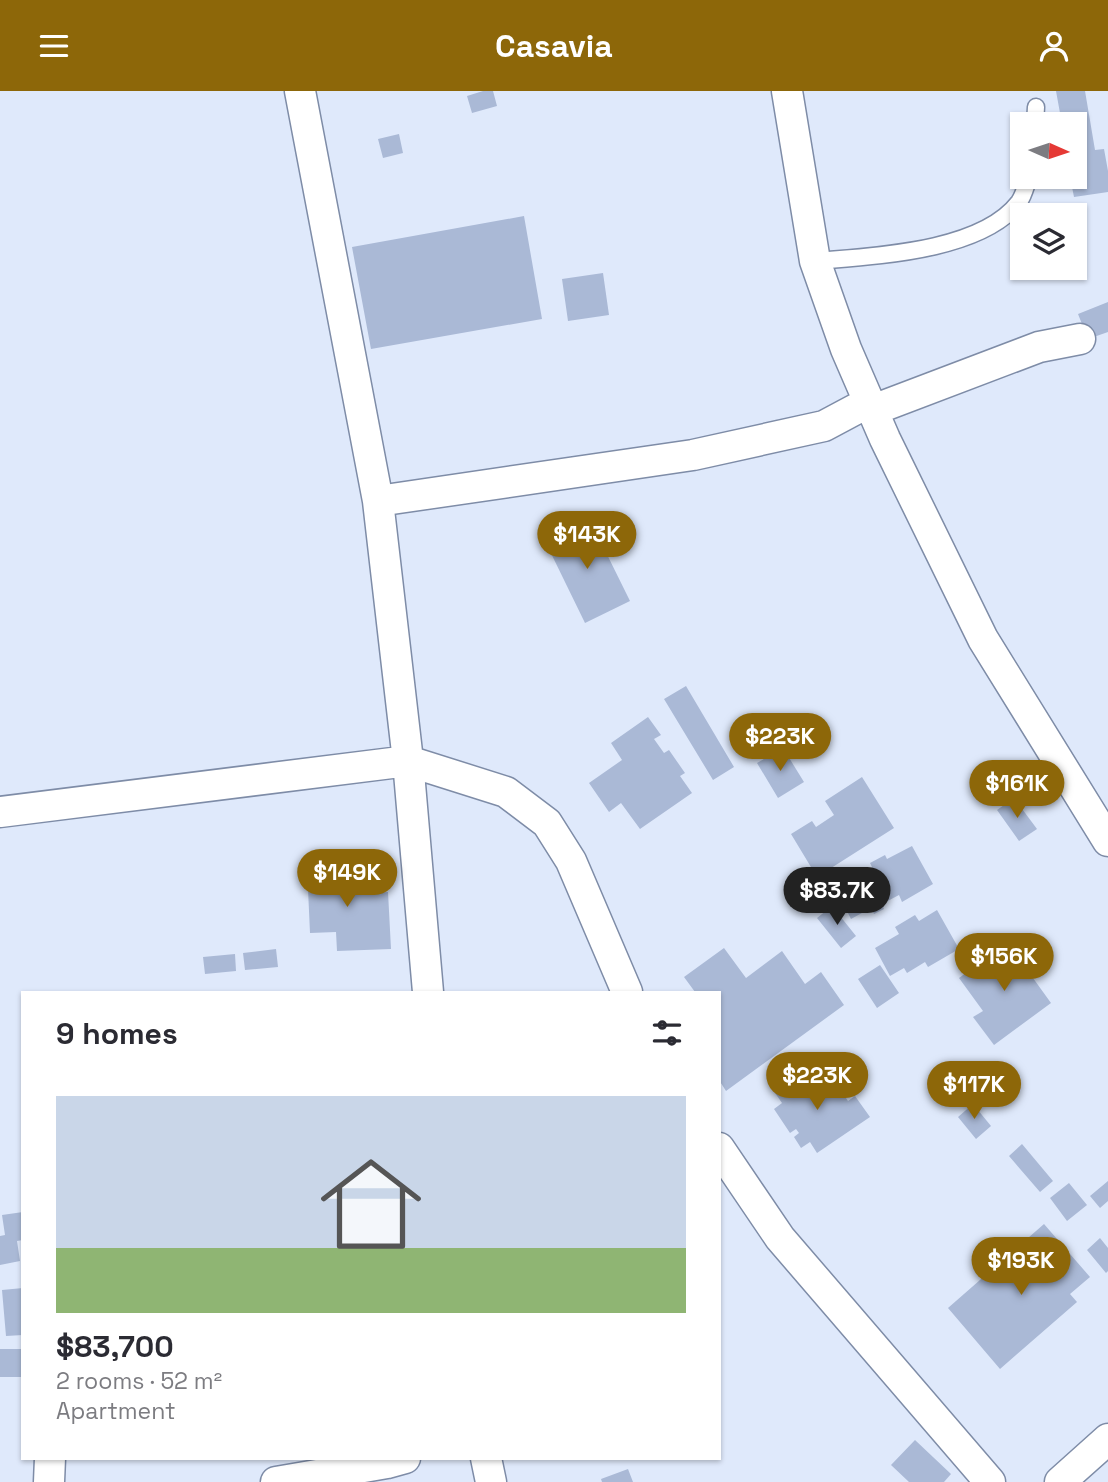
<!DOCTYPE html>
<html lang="en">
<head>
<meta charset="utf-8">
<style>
	:root { --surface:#fff; --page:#f2f2f3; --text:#2b2b33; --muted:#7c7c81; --accent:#8d6709 }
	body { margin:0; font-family:"Space Grotesk",sans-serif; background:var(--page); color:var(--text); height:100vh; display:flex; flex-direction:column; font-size:26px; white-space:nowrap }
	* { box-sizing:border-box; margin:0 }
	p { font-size:23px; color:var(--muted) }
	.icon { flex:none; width:38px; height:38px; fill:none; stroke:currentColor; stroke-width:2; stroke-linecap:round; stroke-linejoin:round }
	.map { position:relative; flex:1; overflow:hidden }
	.panel { position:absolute; left:21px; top:900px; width:700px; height:469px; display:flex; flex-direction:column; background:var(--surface); border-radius:0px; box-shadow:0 2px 5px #0004 }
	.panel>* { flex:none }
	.needle { width:46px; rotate:93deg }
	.buttons { position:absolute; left:1010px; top:21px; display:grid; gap:14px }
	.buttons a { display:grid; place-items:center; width:77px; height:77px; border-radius:0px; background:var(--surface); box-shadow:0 2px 5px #0004; font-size:35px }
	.price { position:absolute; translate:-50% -60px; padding:0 16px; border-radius:24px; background:var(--accent); color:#fff; font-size:23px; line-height:46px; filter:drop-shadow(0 2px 4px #0008) }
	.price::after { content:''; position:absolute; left:50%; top:42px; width:21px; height:16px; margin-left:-10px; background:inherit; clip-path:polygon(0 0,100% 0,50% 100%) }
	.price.on { background:#222; color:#fff }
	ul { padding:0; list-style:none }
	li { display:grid; align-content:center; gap:14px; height:371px; padding:0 35px }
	li span { display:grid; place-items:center; height:217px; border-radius:0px; color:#555 }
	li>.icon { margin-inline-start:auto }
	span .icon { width:126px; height:126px; fill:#fffc; stroke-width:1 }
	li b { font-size:30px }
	h2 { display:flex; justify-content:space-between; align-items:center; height:84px; padding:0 35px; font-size:30px }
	header { display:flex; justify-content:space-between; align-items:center; height:91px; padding:0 35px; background:var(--accent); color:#fff; font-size:32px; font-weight:700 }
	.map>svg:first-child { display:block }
	.building { fill:#aab9d6 }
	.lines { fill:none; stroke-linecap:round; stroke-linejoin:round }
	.service-casing { stroke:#7e8ca7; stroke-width:19 }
	.minor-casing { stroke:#7e8ca7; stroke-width:33 }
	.service { stroke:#fff; stroke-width:16 }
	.minor { stroke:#fff; stroke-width:30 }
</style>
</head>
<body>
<header><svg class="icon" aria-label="menu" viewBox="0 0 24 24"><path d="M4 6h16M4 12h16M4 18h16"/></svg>Casavia<svg class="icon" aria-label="person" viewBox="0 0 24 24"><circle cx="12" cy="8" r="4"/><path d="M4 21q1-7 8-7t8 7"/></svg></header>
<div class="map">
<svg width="1108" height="1391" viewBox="0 0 1108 1391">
	<rect width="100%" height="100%" fill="#dfe9fb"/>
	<path class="building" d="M483 0H493L497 15 472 22 467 5Z
		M1056 0H1085L1095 59 1104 58 1108 80V101L1074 106 1070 86H1074V33H1062Z
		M399 43 403 62 383 67 378 48Z
		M524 125 542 228 371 258 352 156Z
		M603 182 609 224 568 230 562 188Z
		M1108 211V241L1088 248 1078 223Z
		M589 427 630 510 585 532 545 450Z
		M686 595 734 676 713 689 664 608Z
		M648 626 661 644 654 648 664 662 669 659 685 682 680 685 692 702 640 738 621 712 609 721 589 692 622 669 611 652Z
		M820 635 829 650 803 666 794 652Z
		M783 657 804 691 778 707 757 672Z
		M862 686 894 737 817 786 791 743 812 730 816 736 834 724 825 710Z
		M1014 707 1037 738 1019 750 997 719Z
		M912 755 933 793 902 811 899 804 882 813 884 818 874 823 871 817 851 828 844 814 853 809 848 800 841 805 837 798 873 778 870 772 885 764 887 768Z
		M334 766 335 776 346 775 347 792 372 791 373 802 388 801 391 858 337 860 336 841 310 842 307 776H313V767Z
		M832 815 856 845 841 857 817 827Z
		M937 819 959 858 928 876 925 871 907 882 904 877 890 885 875 857 899 843 895 836 915 824 919 830Z
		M1007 851 1051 912 994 954 973 926 983 920 959 887Z
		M724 857 746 887 782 860 805 893 821 881 844 914 726 1000 719 989V901H695L684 886Z
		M276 858 278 876 245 879 243 862Z
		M235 863 236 880 205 883 203 866Z
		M880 874 899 902 877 917 858 888Z
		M806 977 823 1003 829 998 832 1003 840 998 848 1010 855 1005 870 1026 817 1062 810 1051 801 1057 794 1046 799 1042 796 1038 790 1042 774 1018 782 1012 773 999Z
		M973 1013 991 1035 976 1048 958 1026Z
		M1022 1053 1053 1090 1040 1101 1009 1065Z
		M1108 1090V1110L1100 1117 1090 1105Z
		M1069 1092 1087 1114 1067 1130 1050 1107Z
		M23 1121V1149L17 1150 20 1170 0 1174V1145L5 1144 2 1124Z
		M1044 1133 1090 1186 1070 1203 1077 1211 1000 1278 948 1217Z
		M1100 1147 1108 1157V1180L1106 1182 1087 1159Z
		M23 1197V1244L6 1245 2 1199Z
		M0 1258H23V1286H0Z
		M915 1349 951 1383 944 1391H909L891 1374Z
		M628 1378 633 1391H602L601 1388Z"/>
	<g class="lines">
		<g class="service-casing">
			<path id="service" d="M1035 33 1036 16
				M815 170C873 165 981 161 1019 111 1024 104 1026 94 1029 86"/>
		</g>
		<g class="minor-casing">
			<path id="minor" d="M300 0 378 410 408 670 428 901
				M787 0 815 170 846 258 885 348 983 548 1108 750
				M873 319 1039 256 1080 248
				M378 410 693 364 824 335 869 311
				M0 721 408 670 506 701 547 732 571 770 627 901
				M719 1057 780 1147 990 1391
				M486 1367 491 1391
				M49 1391 50 1367
				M276 1391 387 1372 405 1367
				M1060 1391 1108 1348"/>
		</g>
		<use href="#service" class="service"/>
		<use href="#minor" class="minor"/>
	</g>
</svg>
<div class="buttons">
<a><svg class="needle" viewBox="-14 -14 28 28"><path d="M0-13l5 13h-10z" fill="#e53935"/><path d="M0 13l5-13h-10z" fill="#7c7c81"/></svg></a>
<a><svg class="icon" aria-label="layers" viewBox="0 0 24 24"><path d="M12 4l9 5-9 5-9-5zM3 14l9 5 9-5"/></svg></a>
</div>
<b class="price" style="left:587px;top:480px">$143K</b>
<b class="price" style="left:780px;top:682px">$223K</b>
<b class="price" style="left:1017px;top:729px">$161K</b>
<b class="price" style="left:347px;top:818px">$149K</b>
<b class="price on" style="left:837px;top:836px">$83.7K</b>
<b class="price" style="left:1004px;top:902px">$156K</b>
<b class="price" style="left:817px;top:1021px">$223K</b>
<b class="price" style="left:974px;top:1030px">$117K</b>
<b class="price" style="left:1021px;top:1206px">$193K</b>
<section class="panel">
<h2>9 homes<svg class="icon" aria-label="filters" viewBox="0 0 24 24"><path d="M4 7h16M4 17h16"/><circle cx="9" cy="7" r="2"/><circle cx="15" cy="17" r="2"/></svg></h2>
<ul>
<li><span style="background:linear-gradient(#c9d6e8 70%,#8fb573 0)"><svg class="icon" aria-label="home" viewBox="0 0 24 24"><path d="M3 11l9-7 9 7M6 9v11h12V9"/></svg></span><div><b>$83,700</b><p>2 rooms · 52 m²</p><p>Apartment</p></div></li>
</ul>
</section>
</div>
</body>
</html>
